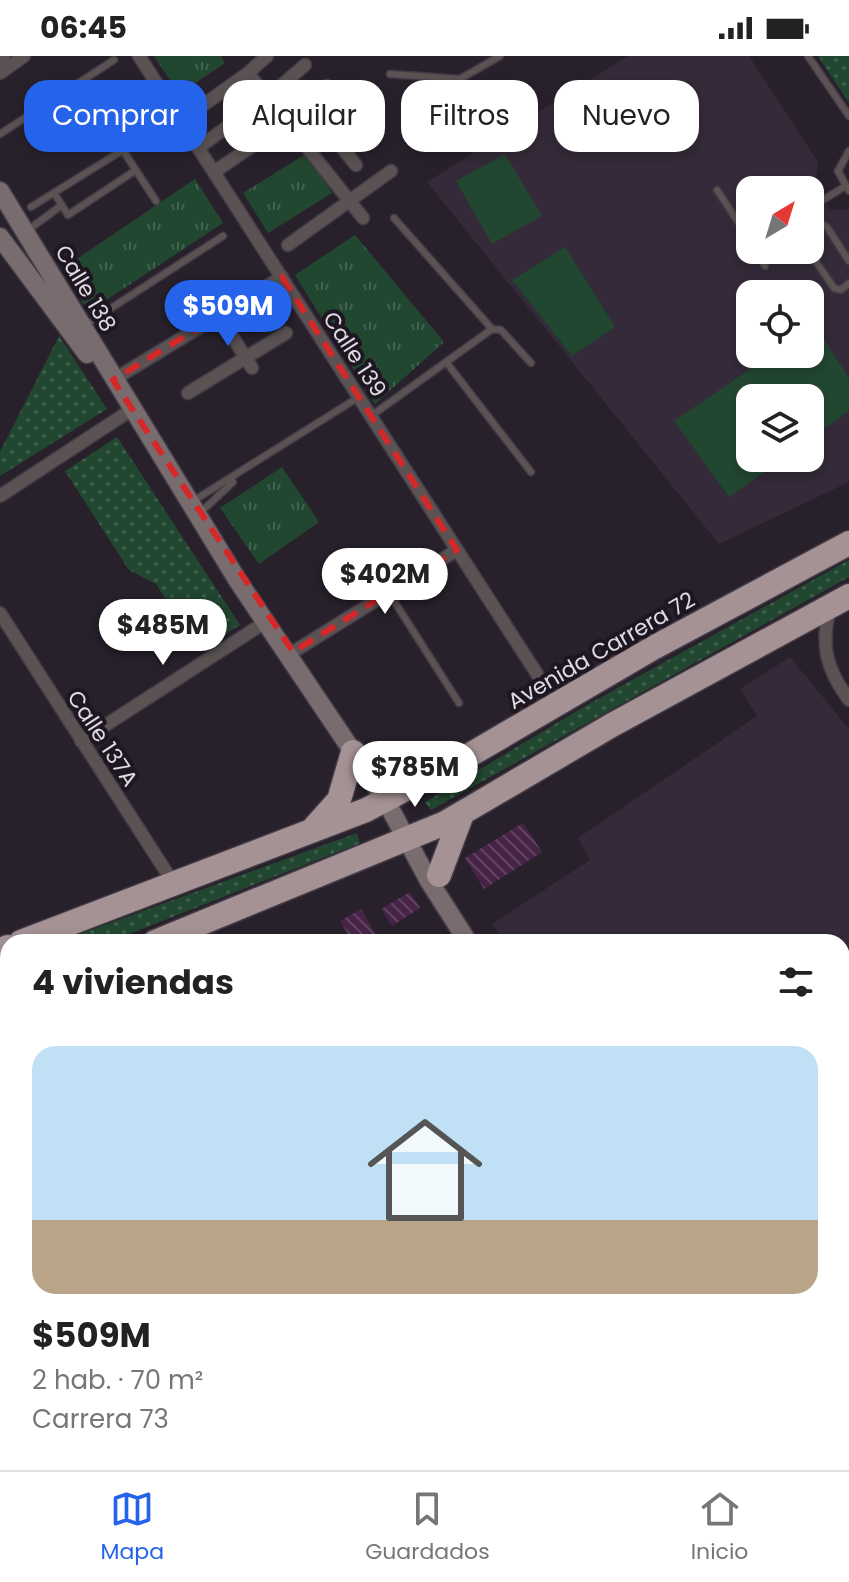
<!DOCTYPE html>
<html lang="es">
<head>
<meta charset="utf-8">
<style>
	:root { --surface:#fff; --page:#f2f2f2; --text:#222; --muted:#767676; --line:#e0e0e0; --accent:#2563eb }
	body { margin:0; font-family:Poppins,sans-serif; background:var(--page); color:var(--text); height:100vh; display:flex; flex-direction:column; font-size:30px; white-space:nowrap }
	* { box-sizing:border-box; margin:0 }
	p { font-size:26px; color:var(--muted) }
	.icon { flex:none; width:44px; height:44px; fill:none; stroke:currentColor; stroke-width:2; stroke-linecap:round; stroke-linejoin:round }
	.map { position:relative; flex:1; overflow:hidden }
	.drawer { position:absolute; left:0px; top:878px; width:850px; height:536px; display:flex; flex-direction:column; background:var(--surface); border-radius:24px 24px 0 0; box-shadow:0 4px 12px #0003 }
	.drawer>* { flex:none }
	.hud { position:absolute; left:24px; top:24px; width:802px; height:72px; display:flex; gap:16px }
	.needle { width:52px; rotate:38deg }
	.buttons { position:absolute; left:736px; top:120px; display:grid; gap:16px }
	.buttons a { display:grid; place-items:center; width:88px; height:88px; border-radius:16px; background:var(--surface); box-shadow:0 4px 12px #0003; font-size:40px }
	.price { position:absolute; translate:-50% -68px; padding:0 18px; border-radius:28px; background:#fff; color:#222; font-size:26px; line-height:52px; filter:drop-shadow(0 2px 4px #0008) }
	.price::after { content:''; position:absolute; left:50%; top:48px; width:24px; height:18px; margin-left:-12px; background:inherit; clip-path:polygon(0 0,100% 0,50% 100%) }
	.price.on { background:var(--accent); color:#fff }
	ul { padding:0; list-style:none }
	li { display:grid; align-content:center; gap:16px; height:424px; padding:0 32px }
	li span { display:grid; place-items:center; height:248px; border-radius:24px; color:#555 }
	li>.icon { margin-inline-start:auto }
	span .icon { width:144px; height:144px; fill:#fffc; stroke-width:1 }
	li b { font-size:34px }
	h2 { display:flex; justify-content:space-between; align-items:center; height:96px; padding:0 32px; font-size:34px }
	.tag { padding:0 28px; border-radius:24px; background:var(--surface); box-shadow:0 4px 12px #0003; font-size:28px; line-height:72px }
	.tag.on { background:var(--accent); color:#fff }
	.status { display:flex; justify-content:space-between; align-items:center; height:56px; padding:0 40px; background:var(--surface); direction:ltr }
	.status svg { height:22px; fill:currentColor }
	.tabs { display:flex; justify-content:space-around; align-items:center; height:112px; border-top:2px solid var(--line); background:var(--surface); font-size:22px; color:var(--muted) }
	.tabs a { display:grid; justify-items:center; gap:4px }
	.tabs .on { color:var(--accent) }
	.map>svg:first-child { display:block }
	.built { fill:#342a39; fill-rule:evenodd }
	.grass { fill:url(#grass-dots) }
	.park { fill:url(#park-tufts) }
	.garden { fill:#224731 }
	.building { fill:url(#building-back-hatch) }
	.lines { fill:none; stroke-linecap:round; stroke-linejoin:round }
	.lane-casing { stroke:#423b46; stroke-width:9 }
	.street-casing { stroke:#423b46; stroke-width:15 }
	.secondary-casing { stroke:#423b46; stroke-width:21 }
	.highway-casing { stroke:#423b46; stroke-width:27 }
	.lane { stroke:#5a5253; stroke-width:6 }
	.street { stroke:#5a5253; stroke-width:12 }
	.secondary { stroke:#786c6e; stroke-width:18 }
	.highway { stroke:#a59295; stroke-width:24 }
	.marked { fill:none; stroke:#d62828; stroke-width:6; stroke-dasharray:16 10; stroke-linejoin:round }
	.labels { text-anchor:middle; stroke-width:8; stroke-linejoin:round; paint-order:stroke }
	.street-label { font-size:22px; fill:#e0dbe3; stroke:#1e1722 }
</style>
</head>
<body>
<div class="status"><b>06:45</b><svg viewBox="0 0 49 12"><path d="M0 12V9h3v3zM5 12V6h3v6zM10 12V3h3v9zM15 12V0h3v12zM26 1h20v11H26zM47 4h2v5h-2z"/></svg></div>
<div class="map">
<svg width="849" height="1414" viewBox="0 0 849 1414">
	<defs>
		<pattern id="grass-dots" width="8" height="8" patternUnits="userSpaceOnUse" patternTransform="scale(2)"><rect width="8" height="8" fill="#224731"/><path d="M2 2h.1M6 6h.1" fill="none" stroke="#42614f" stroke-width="1.8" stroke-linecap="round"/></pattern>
		<pattern id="park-tufts" width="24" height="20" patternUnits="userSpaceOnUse" patternTransform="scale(2)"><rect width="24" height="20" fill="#224731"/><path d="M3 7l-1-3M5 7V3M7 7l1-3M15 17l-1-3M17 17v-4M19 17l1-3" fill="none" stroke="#42614f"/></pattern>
		<pattern id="building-back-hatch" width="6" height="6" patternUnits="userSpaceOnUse" patternTransform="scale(2)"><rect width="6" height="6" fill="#472447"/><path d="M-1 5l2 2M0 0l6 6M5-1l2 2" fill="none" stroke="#614361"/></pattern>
	</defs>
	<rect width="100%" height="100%" fill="#28212c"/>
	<path class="built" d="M628 0H749L818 106 816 122 811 126 831 154H849V426L719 488 427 126ZM750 134H810V194H750ZM750 238H810V298H750ZM750 342H810V402H750Z
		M790 601 849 673V989L842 993V886H504L492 868 590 804 578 782 757 660 740 633Z"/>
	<path class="grass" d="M818 0H849V47Z
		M59 280 107 353 0 420V396Z
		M117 381 240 569 199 595 156 528 129 514 65 415Z
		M849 504V521L431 754 425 746 587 649Z
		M357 777 360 787 109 886H58Z"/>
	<path class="park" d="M154 0H221L225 7 179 38Z
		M307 97 332 137 268 177 243 137Z
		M195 123 223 167 88 256 62 213Z
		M355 179 444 286 375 348 295 219Z
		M282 411 319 466 259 508 220 452Z
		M8 1258V1362L0 1350V1263Z"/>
	<path class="garden" d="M505 98 542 160 492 188 456 125Z
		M565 191 615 271 572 300 512 224Z
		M814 268 849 322V355L810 383V342H750V402H784L729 441 674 365 772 298H810V271Z"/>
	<path class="building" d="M523 767 542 796 484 833 465 802Z
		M410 836 420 852 392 870 381 853Z
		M361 853 380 886H353L340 865Z
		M849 1029V1079L847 1081 842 1073V1033Z
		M842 1111 849 1121V1157L842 1162Z
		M849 1268V1308L842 1313V1273Z
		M849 1320V1370L842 1359V1324Z
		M251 1406H291L293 1409 286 1414H256Z
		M371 1406H406L412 1414H359Z
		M417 1406H464L451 1414H422Z
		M650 1406H688L693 1414H655Z"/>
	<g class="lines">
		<g class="lane-casing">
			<path id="lane" d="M808 0 849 60
				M390 18 460 23
				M79 27 156 145
				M409 60 460 23 500 0
				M0 78 114 4
				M849 95 838 115 849 135
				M717 134 750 184
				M54 137 68 159 136 114
				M31 151 123 94
				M810 152 844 131
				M394 162 492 273
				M28 174 62 149
				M810 175 822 168 827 171 849 205
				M756 194 765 210
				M808 194 834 232 841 234 849 227
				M85 269 223 180
				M446 306 531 416
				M371 360 492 273 501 274 531 307
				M193 445 359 341
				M201 456 233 426
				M389 537 459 647"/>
		</g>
		<g class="street-casing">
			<path id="street" d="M139 0 537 618
				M0 3 4 0
				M0 17 24 0
				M248 17 267 0
				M307 48 356 109
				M181 65 248 17 363 162
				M198 92 268 41 305 9
				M214 116 289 65 327 30
				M288 189 391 115
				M219 259 252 312
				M113 324 282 221
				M188 337 286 277
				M0 440 131 354
				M831 551C819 588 827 614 849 644
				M0 557 174 828
				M293 596 457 494
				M81 685 264 567
				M842 1007 849 1003
				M0 1092 8 1109
				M0 1230 8 1225
				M0 1379 8 1392
				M17 1406 23 1414
				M307 1406 312 1414
				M789 1414 803 1406"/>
		</g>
		<g class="secondary-casing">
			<path id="secondary" d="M0 135 238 525 386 745 429 825 468 886
				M0 181 87 298
				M815 1406 820 1414"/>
		</g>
		<g class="highway-casing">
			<path id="highway" d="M313 773 339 744 353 696
				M439 819 462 758
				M21 886 366 754 468 700 653 592 849 487
				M155 886 445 767 612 669 849 540
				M0 894 8 891
				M0 947 8 944"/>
		</g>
		<use href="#lane" class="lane"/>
		<use href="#street" class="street"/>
		<use href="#secondary" class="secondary"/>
		<use href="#highway" class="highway"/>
	</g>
	<path class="marked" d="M282 221 457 494 293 596 113 324Z"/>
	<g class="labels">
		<g class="street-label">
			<text transform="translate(86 232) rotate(59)" y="8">Calle 138</text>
			<text transform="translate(355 298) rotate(57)" y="8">Calle 139</text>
			<text transform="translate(601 594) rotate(-30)" y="8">Avenida Carrera 72</text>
			<text transform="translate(103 682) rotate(57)" y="8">Calle 137A</text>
		</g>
	</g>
</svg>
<div class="buttons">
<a><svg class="needle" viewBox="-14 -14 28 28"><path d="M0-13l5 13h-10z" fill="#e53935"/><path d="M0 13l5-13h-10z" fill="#767676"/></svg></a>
<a><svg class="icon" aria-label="locate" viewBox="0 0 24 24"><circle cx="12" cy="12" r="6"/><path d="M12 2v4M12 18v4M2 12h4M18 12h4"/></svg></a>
<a><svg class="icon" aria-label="layers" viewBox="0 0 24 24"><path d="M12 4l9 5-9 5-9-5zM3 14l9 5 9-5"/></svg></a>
</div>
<b class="price on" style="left:228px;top:292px">$509M</b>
<b class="price" style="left:385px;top:560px">$402M</b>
<b class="price" style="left:163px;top:611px">$485M</b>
<b class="price" style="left:415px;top:753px">$785M</b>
<div class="hud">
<a class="tag on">Comprar</a>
<a class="tag">Alquilar</a>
<a class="tag">Filtros</a>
<a class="tag">Nuevo</a>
</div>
<section class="drawer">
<h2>4 viviendas<svg class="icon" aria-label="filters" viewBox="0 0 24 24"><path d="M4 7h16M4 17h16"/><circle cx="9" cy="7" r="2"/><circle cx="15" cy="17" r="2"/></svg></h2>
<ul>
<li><span style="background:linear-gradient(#bfe0f5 70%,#b9a48a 0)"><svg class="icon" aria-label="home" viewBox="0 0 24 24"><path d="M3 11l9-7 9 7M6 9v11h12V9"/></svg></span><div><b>$509M</b><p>2 hab. · 70 m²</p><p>Carrera 73</p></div></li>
</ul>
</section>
</div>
<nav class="tabs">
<a class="on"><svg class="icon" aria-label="map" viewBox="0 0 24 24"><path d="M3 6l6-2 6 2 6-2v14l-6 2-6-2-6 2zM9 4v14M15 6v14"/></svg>Mapa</a>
<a><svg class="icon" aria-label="saved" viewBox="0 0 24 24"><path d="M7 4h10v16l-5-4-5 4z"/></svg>Guardados</a>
<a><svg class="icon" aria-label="home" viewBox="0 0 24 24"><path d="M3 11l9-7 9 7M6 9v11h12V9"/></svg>Inicio</a>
</nav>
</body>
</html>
